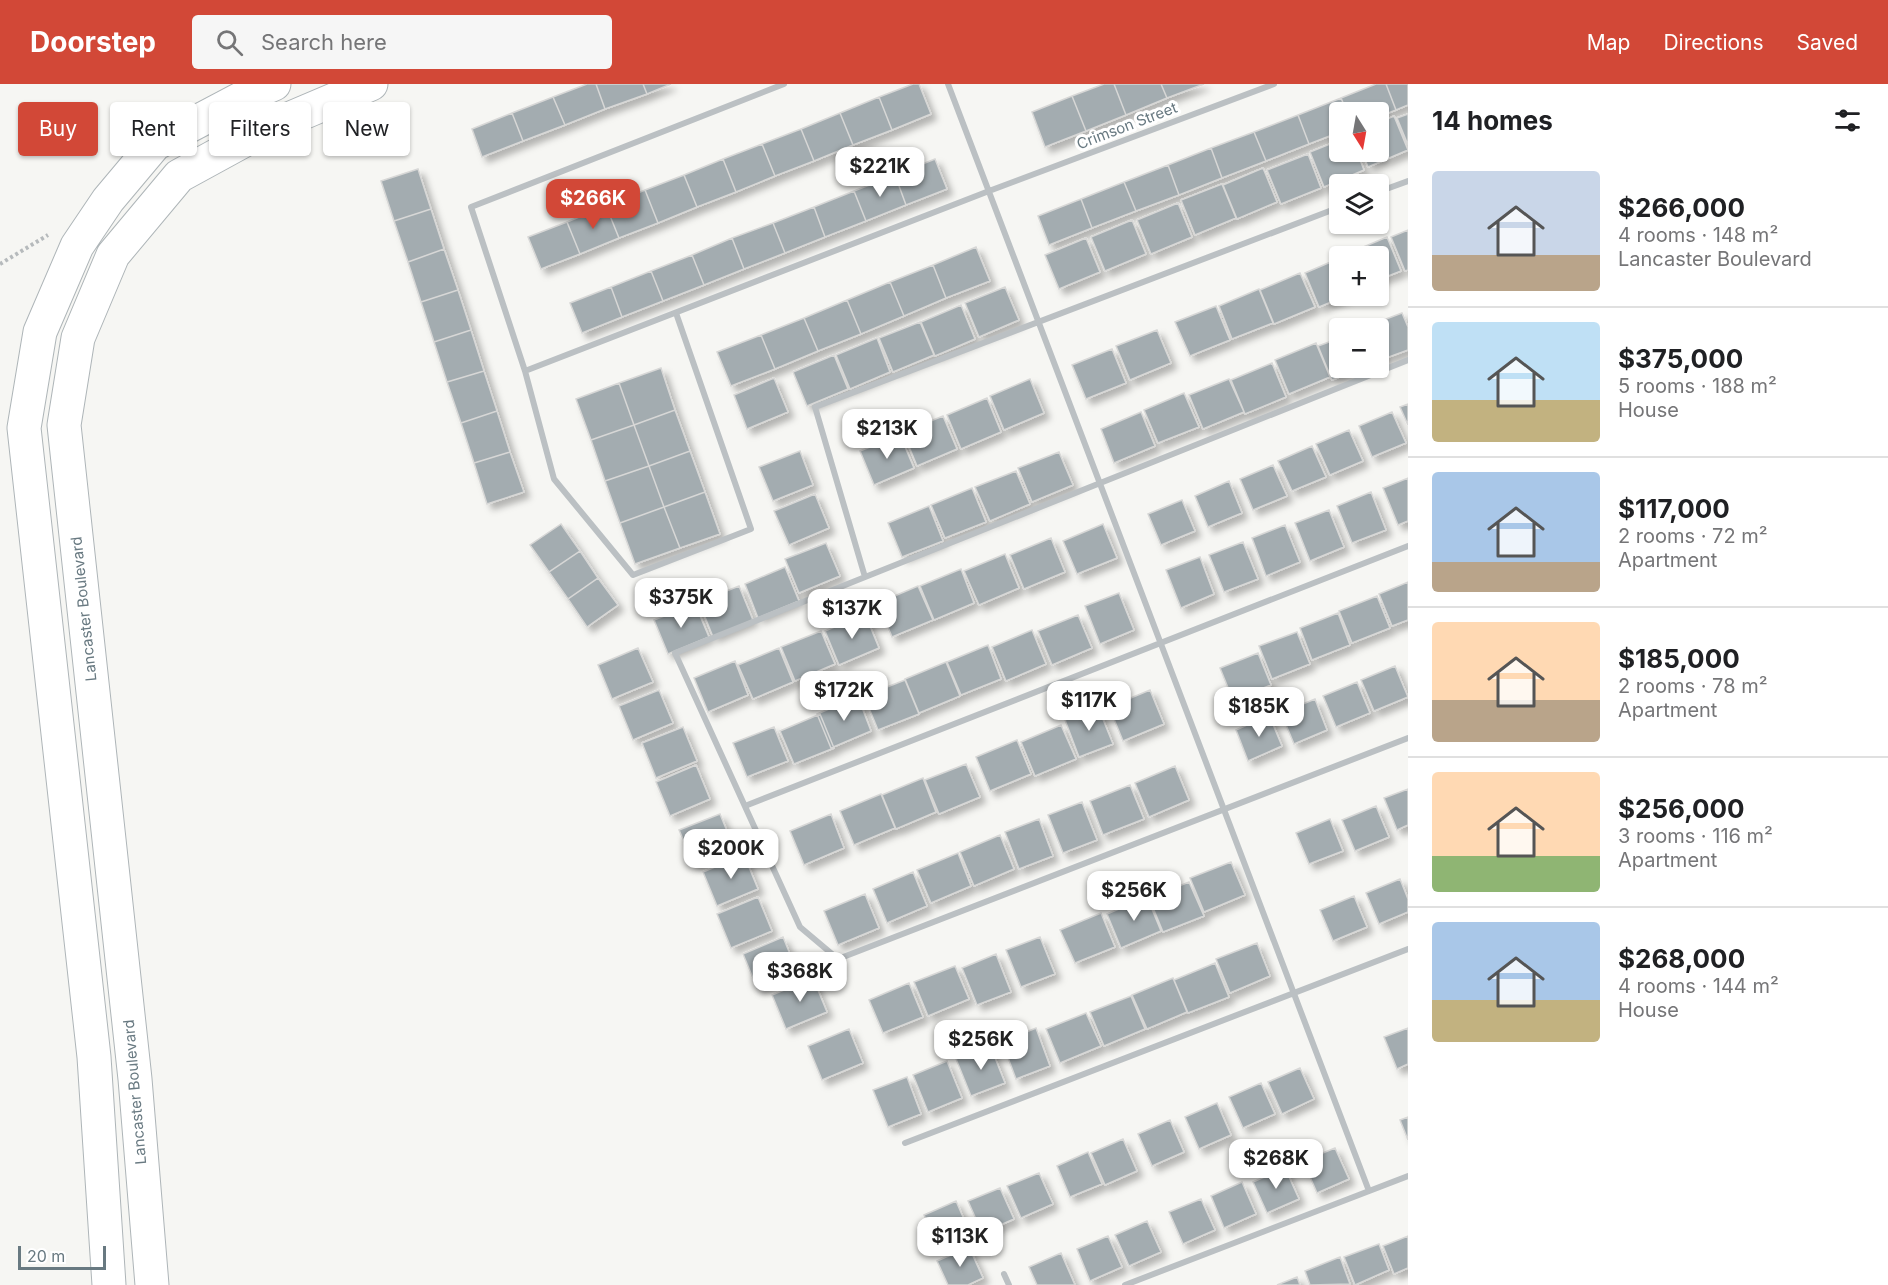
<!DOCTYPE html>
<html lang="en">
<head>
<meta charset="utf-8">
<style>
	:root { --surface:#fff; --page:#f6f6f6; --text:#202124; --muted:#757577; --line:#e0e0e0; --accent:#d24837 }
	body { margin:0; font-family:Inter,sans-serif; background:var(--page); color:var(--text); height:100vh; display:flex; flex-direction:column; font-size:22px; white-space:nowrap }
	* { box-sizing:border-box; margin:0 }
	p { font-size:20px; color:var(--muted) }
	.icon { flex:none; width:33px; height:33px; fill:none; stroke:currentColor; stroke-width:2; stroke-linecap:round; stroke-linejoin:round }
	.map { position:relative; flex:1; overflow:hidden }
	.sheet { display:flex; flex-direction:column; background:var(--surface); width:480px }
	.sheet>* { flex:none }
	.banner { position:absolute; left:18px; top:18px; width:570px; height:54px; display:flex; gap:12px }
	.needle { width:39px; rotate:169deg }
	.fabs { position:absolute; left:1329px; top:18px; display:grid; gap:12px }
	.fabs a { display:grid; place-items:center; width:60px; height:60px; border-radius:6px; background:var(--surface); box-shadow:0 2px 4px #0004; font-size:30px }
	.scale { position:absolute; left:18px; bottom:15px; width:88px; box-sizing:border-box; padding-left:6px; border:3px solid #687981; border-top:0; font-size:16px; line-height:21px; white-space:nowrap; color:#687981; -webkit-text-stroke:4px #fff; paint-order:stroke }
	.price { position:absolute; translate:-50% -51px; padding:0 14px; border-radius:12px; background:#fff; color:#222; font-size:20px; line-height:39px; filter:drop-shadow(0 2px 3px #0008) }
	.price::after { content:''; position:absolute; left:50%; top:36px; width:18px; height:14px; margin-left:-9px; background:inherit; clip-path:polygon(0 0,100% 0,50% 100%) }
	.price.active { background:var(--accent); color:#fff }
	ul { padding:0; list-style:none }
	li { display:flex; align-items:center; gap:18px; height:150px; padding:0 24px }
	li+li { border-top:2px solid var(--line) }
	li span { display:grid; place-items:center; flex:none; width:168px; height:120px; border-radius:6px; color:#555 }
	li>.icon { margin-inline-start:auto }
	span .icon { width:72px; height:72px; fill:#fffc; stroke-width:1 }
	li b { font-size:26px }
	h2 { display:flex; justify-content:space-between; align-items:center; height:72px; padding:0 24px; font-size:26px }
	.pill { padding:0 21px; border-radius:6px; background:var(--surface); box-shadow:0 2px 4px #0004; font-size:21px; line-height:54px }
	.pill.active { background:var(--accent); color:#fff }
	header { display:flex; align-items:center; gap:36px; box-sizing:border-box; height:84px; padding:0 30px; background:var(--accent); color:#fff }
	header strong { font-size:28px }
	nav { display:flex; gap:33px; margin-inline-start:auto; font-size:21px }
	.search { width:420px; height:54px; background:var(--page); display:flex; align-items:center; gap:15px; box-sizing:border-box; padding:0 21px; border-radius:6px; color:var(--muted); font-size:22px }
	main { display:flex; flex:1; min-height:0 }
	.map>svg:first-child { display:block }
	.building { fill:#a3acb0; stroke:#d7d7d6; stroke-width:1.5; filter:url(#shadow) }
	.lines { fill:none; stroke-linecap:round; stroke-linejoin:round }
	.secondary-casing { stroke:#aeb5b8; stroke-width:35 }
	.path { stroke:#b6babc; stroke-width:4; stroke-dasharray:3 3; stroke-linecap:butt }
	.street { stroke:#bbc0c3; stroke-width:6 }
	.secondary { stroke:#fff; stroke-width:33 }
	.labels { text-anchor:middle; stroke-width:6; stroke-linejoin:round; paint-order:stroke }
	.street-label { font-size:15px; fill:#687981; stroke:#fff }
</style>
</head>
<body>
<header>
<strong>Doorstep</strong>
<div class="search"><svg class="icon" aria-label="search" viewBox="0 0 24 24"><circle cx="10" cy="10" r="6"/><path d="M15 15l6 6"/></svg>Search here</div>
<nav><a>Map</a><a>Directions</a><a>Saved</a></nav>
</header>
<main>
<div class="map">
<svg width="1408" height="1201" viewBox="0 0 1408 1201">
	<defs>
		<filter id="shadow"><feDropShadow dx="5.5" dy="5.5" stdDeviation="3" flood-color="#0004"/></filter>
	</defs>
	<rect width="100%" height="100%" fill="#f6f6f3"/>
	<path class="building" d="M587 0H596L605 25 565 41 553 13Z
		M596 0H643L647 10 605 25Z
		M643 0H671L647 10Z
		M913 0H919L931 30 892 46 879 13Z
		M1104 0H1114L1126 31 1086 47 1072 12Z
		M1114 0H1161L1167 14 1126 31Z
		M1161 0H1204L1167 14Z
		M1376 0H1386L1396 26 1378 33V28H1347L1341 14Z
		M1386 0H1408V21L1396 26Z
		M1072 12 1086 47 1045 63 1032 28Z
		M553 13 565 41 523 57 512 29Z
		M879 13 892 46 853 61 840 29Z
		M1341 14 1347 28H1340V48L1309 60 1298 31Z
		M512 29 523 57 482 73 472 45Z
		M840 29 853 61 814 77 801 45Z
		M1408 30V61L1397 34Z
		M1298 31 1309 60 1266 77 1254 48Z
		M1394 32 1408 66 1368 83 1362 68H1378V39Z
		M801 45 814 77 775 92 762 60Z
		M1254 48 1266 77 1222 94 1211 64Z
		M1340 56V68H1357L1364 86 1324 103 1310 68Z
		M762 60 775 92 736 108 723 75Z
		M1211 64 1222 94 1179 111 1168 81Z
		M1308 70 1321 104 1281 120 1267 86Z
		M723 75 736 108 697 123 684 91Z
		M935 75 947 105 906 121 895 91Z
		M1168 81 1179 111 1136 127 1124 98Z
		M1263 84 1277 118 1237 135 1223 101Z
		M418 85 431 125 394 137 381 97Z
		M684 91 697 123 658 139 645 106Z
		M895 91 906 121 866 137 854 107Z
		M1124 98 1136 127 1092 144 1081 115Z
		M1222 100 1236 134 1195 151 1181 116Z
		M645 106 658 139 619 154 606 122Z
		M854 107 866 137 825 153 814 123Z
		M1081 115 1092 144 1049 161 1038 132Z
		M1178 119 1192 153 1151 170 1137 136Z
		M606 122 619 154 580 170 567 138Z
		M814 123 825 153 785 169 773 139Z
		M431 125 444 165 408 178 394 137Z
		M1132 136 1146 170 1105 187 1091 153Z
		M567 138 580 170 541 185 528 153Z
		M773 139 785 169 744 185 732 154Z
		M1408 146V186L1405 187 1391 153Z
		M1387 153 1401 187 1378 196V172H1348L1347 170Z
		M732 154 744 185 704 201 692 171Z
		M1086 154 1100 188 1059 205 1045 171Z
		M976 163 990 197 946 214 933 181Z
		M444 165 458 206 421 218 408 178Z
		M692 171 704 201 663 217 651 187Z
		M1340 174V212H1346L1319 223 1305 189Z
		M933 181 946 214 904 232 890 198Z
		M651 187 663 217 622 233 611 203Z
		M1300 189 1315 223 1274 240 1260 206Z
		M890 198 904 232 861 250 847 216Z
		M611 203 622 233 582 249 570 219Z
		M1005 203 1019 236 979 253 965 219Z
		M1259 205 1273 239 1232 255 1219 222Z
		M458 206 471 246 434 258 421 218Z
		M847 216 861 250 818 267 804 234Z
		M961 221 975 255 935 272 921 238Z
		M1216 222 1230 256 1190 272 1175 238Z
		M1402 229 1408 243V266L1378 277V244H1362Z
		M804 234 818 267 775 285 761 251Z
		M920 238 934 271 893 288 879 254Z
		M471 246 484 287 447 298 434 258Z
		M1157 246 1171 279 1130 296 1116 262Z
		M761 251 775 285 731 302 717 268Z
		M877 254 890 288 850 305 836 271Z
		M1340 254V284H1363L1332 296 1318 262Z
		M1316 259 1330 293 1289 310 1275 276Z
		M1112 265 1126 299 1086 315 1072 281Z
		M834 271 848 305 807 322 793 288Z
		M1272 279 1286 313 1245 330 1231 296Z
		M661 284 675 326 634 341 619 299Z
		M484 287 497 327 461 339 447 298Z
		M774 294 788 328 747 345 734 311Z
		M1030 295 1044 329 1004 346 990 312Z
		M1229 295 1244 328 1203 345 1189 311Z
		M619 299 634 341 591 356 576 315Z
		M1184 309 1199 343 1158 359 1144 326Z
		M987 314 1001 348 961 365 947 331Z
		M1408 320V341L1400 323Z
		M675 326 690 367 649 382 634 341Z
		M497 327 510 368 474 379 461 339Z
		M1141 328 1155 362 1114 379 1101 345Z
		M1392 328 1406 359 1372 373 1359 342Z
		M943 332 957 365 917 382 903 348Z
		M634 341 649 382 605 397 591 356Z
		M1349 346 1363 377 1330 391 1316 360Z
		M900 351 914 384 874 401 860 367Z
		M1312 362 1326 393 1292 407 1278 377Z
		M690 367 705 408 664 423 649 382Z
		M800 367 813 401 773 417 759 383Z
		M510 368 524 408 487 420 474 379Z
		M1059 368 1073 401 1032 418 1018 384Z
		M1273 381 1287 412 1253 426 1240 395Z
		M649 382 664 423 620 439 605 397Z
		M1016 387 1030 420 990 437 975 403Z
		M1408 394V437L1398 441 1383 404Z
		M1229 397 1242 429 1208 443 1195 412Z
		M972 404 986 438 945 454 931 421Z
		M705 408 720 450 680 464 664 423Z
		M1371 408 1386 446 1352 459 1337 422Z
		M815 410 829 444 789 461 774 427Z
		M1182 416 1195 447 1161 461 1148 430Z
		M929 422 943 457 902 473 888 439Z
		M664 423 680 464 635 480 620 439Z
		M1329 426 1344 463 1310 477 1295 439Z
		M561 440 580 467 549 488 530 461Z
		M1103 440 1117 474 1077 490 1063 457Z
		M1285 441 1300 478 1266 492 1252 454Z
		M1051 454 1065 488 1024 505 1010 471Z
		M1243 458 1258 495 1224 508 1209 471Z
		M826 459 840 492 799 509 785 475Z
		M580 467 598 494 568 515 549 488Z
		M1005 470 1019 504 979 521 964 487Z
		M1200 473 1214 510 1181 524 1166 486Z
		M785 483 799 517 758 534 745 500Z
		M961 485 974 519 934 536 920 502Z
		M598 494 618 521 587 543 568 515Z
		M1408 498V536L1392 542 1379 510Z
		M739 502 753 536 713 553 699 518Z
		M918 502 933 536 892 553 878 519Z
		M1119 509 1134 546 1100 560 1085 522Z
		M1377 512 1390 544 1352 559 1339 527Z
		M695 520 709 553 668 570 654 536Z
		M1338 529 1350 561 1312 576 1300 544Z
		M865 530 879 564 839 581 825 547Z
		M1078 531 1092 564 1052 581 1038 547Z
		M1032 546 1046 580 1006 597 992 563Z
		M821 547 835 580 795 597 781 563Z
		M1297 548 1310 580 1272 595 1259 562Z
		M988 561 1001 595 961 611 947 578Z
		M638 564 653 598 612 615 598 581Z
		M779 564 793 598 753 615 738 581Z
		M1258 569 1271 601 1233 616 1220 584Z
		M735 577 748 611 708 628 694 594Z
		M946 578 960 612 919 629 905 595Z
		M1395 582 1408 613 1374 627 1361 596Z
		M905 596 919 630 878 646 864 612Z
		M1357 598 1370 629 1336 643 1323 612Z
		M659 606 673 639 633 656 619 622Z
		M1150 606 1164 640 1123 657 1109 623Z
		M858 613 871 647 831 664 817 630Z
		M1315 615 1327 646 1294 660 1281 629Z
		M1098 623 1113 660 1079 673 1065 636Z
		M820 630 834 664 794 680 780 647Z
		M1269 631 1282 662 1248 677 1236 646Z
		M1061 641 1076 675 1035 692 1021 658Z
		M683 643 697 677 656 694 642 659Z
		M774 643 788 677 747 693 733 659Z
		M1017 656 1031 690 990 707 976 673Z
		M966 680 980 713 939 730 925 696Z
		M696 681 710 715 670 732 656 698Z
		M1175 682 1189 716 1149 733 1135 699Z
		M923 694 936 728 896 745 882 711Z
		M1130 701 1144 735 1103 751 1090 717Z
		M1408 705V741L1397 746 1384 714Z
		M881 710 895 744 854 761 840 727Z
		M1082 718 1097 756 1063 769 1048 731Z
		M1376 722 1389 753 1355 767 1342 736Z
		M720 730 734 764 694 780 679 746Z
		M831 730 844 764 804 781 790 747Z
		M1039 735 1053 772 1019 785 1005 748Z
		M1330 735 1343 767 1309 780 1296 749Z
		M1000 751 1014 785 974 802 960 768Z
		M958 769 971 802 931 819 917 786Z
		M744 771 758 805 717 822 703 788Z
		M1231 778 1245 811 1204 828 1190 794Z
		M913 788 927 822 887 839 873 805Z
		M1400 795 1408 815V828L1379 840 1366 809Z
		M1189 798 1204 832 1163 848 1149 814Z
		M865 810 879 844 838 861 824 827Z
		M1354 812 1367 843 1333 857 1320 826Z
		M758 813 772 847 731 864 717 830Z
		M1147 813 1161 847 1121 864 1107 830Z
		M1101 829 1115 863 1075 879 1060 846Z
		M783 853 797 887 757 904 743 870Z
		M1040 853 1055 890 1021 903 1006 866Z
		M1257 859 1270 892 1230 909 1216 875Z
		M996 870 1011 908 977 921 962 884Z
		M1215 879 1229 913 1188 929 1174 896Z
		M955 882 969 915 928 932 914 898Z
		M813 894 827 928 786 945 772 911Z
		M1173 894 1187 928 1147 945 1132 911Z
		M909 899 923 933 883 949 869 916Z
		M1131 912 1145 945 1104 962 1090 928Z
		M1086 929 1101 962 1060 979 1046 945Z
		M1036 944 1050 982 1016 995 1002 958Z
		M1408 944V980L1397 985 1384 953Z
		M849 945 863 979 822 996 808 962Z
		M990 961 1005 999 971 1012 956 975Z
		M947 977 962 1014 928 1028 913 991Z
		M1300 984 1314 1015 1282 1030 1268 998Z
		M907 993 921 1030 888 1043 873 1006Z
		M1261 999 1275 1030 1243 1044 1229 1013Z
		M1217 1019 1231 1051 1199 1065 1185 1033Z
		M1408 1033V1056L1400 1036Z
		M1170 1036 1184 1068 1152 1082 1138 1050Z
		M1123 1055 1137 1087 1105 1101 1091 1069Z
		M1335 1064 1349 1095 1317 1109 1303 1077Z
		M1088 1068 1102 1100 1070 1113 1057 1082Z
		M1285 1084 1299 1115 1267 1129 1253 1098Z
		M1039 1089 1053 1120 1021 1134 1007 1102Z
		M1242 1098 1256 1130 1224 1144 1211 1112Z
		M1000 1104 1014 1135 982 1149 968 1117Z
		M1201 1115 1215 1146 1183 1160 1169 1128Z
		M956 1117 970 1149 938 1163 924 1131Z
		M1147 1137 1161 1168 1129 1182 1115 1151Z
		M1108 1152 1122 1183 1090 1197 1077 1165Z
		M1408 1152V1184L1394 1190 1383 1162Z
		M1379 1160 1389 1186 1355 1201 1344 1173Z
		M969 1163 983 1194 968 1201H948L937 1177Z
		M1061 1169 1075 1201H1037L1029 1183Z
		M1340 1173 1350 1200 1310 1201 1305 1187Z
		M1297 1193 1300 1201H1277Z"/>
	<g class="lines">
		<g class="secondary-casing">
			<path id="secondary" d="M109 1201 94 973 24 344 40 248 77 162 108 116 155 60 246 12 274 0
				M152 1201 135 995 64 341 78 254 113 171 179 92 265 45 371 0"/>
		</g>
		<path class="path" d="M0 180 48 151"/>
		<path class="street" d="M948 0 1369 1107
			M1378 108 1408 97
			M676 229 751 445 633 491 554 395 525 287 471 123 784 0
			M1408 276 675 569 800 843 838 875 1408 654
			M525 287 989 107 1274 0
			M865 493 815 323 1340 123
			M745 722 1408 462
			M905 1059 1408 865
			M1004 1190 1009 1201
			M1125 1201 1408 1092"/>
		<use href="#secondary" class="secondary"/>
	</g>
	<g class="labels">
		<g class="street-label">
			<text transform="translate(1127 42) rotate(-21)" y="5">Crimson Street</text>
			<text transform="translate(84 525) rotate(-96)" y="5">Lancaster Boulevard</text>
			<text transform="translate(135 1008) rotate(-95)" y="5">Lancaster Boulevard</text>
		</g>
	</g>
</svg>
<div class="fabs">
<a><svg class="needle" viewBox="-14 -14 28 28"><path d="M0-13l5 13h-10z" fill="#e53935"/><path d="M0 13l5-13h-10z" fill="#757577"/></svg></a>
<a><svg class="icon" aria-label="layers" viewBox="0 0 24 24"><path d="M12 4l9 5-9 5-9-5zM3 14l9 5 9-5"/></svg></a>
<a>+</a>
<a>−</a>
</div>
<div class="scale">20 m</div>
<b class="price" style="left:880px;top:114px">$221K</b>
<b class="price active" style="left:593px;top:146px">$266K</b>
<b class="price" style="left:887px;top:376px">$213K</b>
<b class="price" style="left:681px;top:545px">$375K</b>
<b class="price" style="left:852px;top:556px">$137K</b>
<b class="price" style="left:844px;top:638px">$172K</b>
<b class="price" style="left:1089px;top:648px">$117K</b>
<b class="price" style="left:1259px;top:654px">$185K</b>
<b class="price" style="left:731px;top:796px">$200K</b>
<b class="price" style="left:1134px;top:838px">$256K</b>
<b class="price" style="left:800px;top:919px">$368K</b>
<b class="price" style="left:981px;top:987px">$256K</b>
<b class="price" style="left:1276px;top:1106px">$268K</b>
<b class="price" style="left:960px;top:1184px">$113K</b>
<div class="banner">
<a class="pill active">Buy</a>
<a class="pill">Rent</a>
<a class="pill">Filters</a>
<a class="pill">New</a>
</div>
</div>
<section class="sheet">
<h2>14 homes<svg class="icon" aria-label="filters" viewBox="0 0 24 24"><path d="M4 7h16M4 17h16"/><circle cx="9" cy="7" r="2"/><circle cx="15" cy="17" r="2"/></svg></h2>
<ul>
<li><span style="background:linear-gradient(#c9d6e8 70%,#b9a48a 0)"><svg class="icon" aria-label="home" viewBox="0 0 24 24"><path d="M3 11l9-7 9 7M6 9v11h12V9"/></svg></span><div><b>$266,000</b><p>4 rooms · 148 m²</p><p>Lancaster Boulevard</p></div></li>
<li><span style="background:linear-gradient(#bfe0f5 65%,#c2b280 0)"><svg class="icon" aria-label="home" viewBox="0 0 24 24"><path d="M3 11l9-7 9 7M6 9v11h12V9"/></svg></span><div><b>$375,000</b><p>5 rooms · 188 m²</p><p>House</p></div></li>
<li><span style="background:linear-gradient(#a9c7e8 75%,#b9a48a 0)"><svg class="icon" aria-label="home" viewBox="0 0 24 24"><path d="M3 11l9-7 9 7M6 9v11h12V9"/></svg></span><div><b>$117,000</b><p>2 rooms · 72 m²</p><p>Apartment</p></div></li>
<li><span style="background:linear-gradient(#ffd9b3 65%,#b9a48a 0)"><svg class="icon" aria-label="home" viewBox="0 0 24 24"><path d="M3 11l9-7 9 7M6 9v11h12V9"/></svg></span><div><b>$185,000</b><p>2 rooms · 78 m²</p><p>Apartment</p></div></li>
<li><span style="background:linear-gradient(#ffd9b3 70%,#8fb573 0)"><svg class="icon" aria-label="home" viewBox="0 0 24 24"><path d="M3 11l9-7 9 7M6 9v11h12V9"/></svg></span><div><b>$256,000</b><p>3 rooms · 116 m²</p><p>Apartment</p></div></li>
<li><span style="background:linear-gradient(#a9c7e8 65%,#c2b280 0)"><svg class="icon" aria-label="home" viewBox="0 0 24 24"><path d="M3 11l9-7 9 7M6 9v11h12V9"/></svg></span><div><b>$268,000</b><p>4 rooms · 144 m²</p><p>House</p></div></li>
</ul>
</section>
</main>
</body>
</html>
